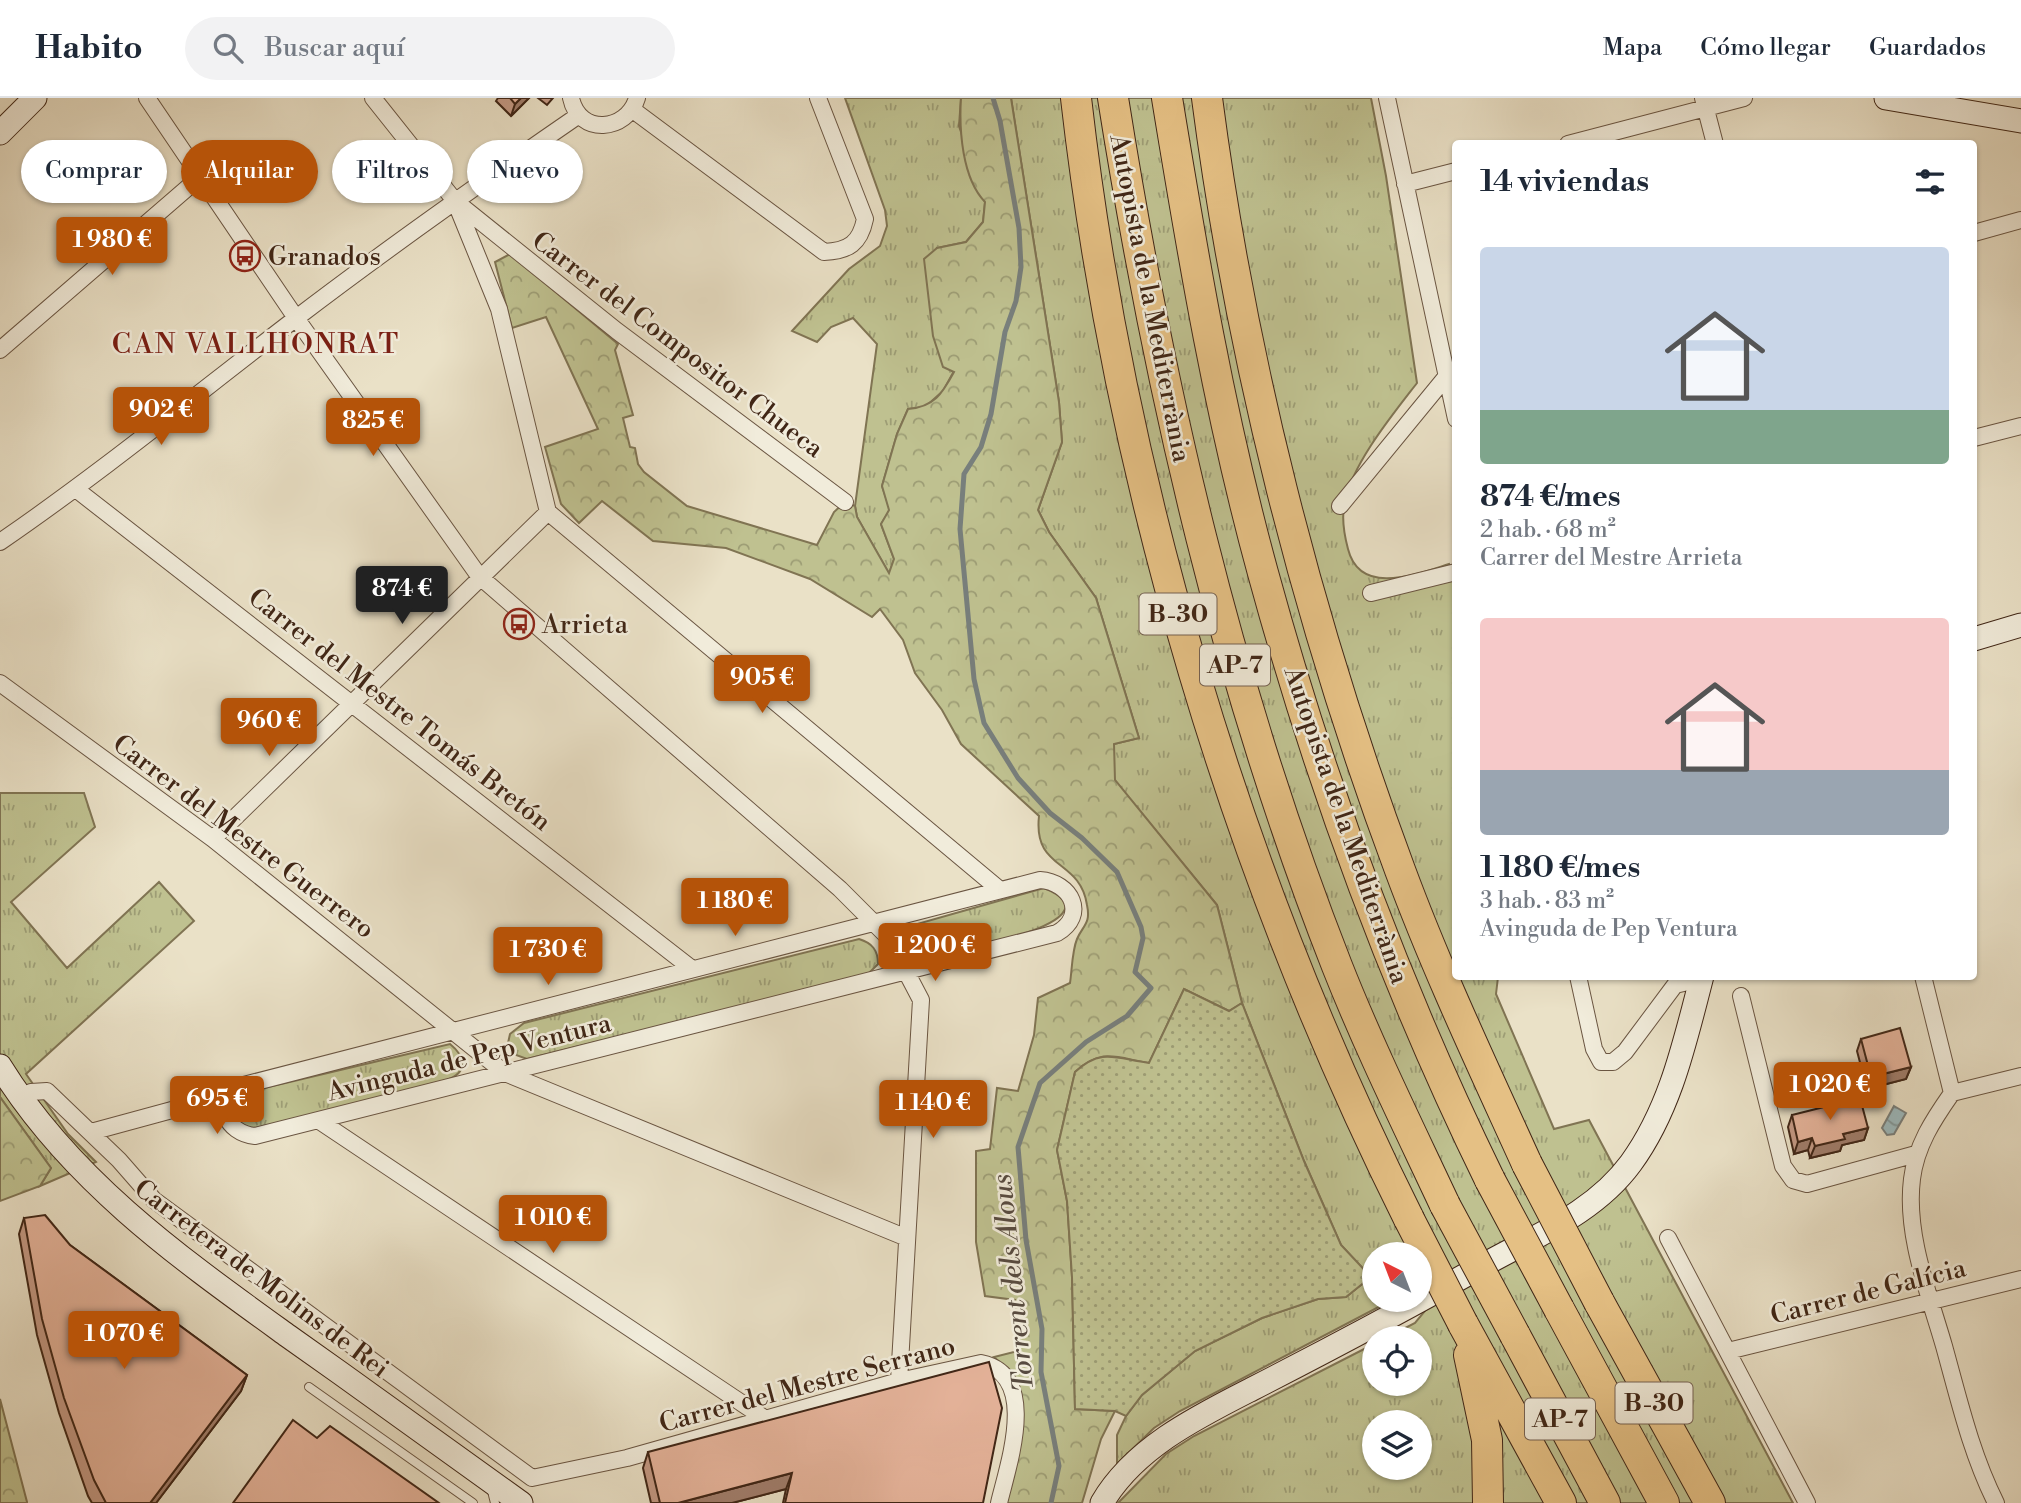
<!DOCTYPE html>
<html lang="es">
<head>
<meta charset="utf-8">
<style>
	:root { --surface:#fff; --page:#f2f2f3; --text:#1f2937; --muted:#747a83; --line:#e0e1e3; --accent:#b45309 }
	body { margin:0; font-family:"Libre Bodoni",serif; background:var(--page); color:var(--text); height:100vh; display:flex; flex-direction:column; font-size:26px; white-space:nowrap }
	* { box-sizing:border-box; margin:0 }
	p { font-size:23px; color:var(--muted) }
	.icon { flex:none; width:38px; height:38px; fill:none; stroke:currentColor; stroke-width:2; stroke-linecap:round; stroke-linejoin:round }
	.map { position:relative; flex:1; overflow:hidden }
	.panel { position:absolute; left:1452px; top:42px; width:525px; height:840px; display:flex; flex-direction:column; background:var(--surface); border-radius:7px; box-shadow:0 2px 5px #0004 }
	.panel>* { flex:none }
	.top-card { position:absolute; left:21px; top:42px; width:665px; height:63px; display:flex; gap:14px }
	.needle { width:46px; rotate:318deg }
	.controls { position:absolute; left:1362px; top:1144px; display:grid; gap:14px }
	.controls a { display:grid; place-items:center; width:70px; height:70px; border-radius:50%; background:var(--surface); box-shadow:0 2px 5px #0004; font-size:35px }
	.price { position:absolute; translate:-50% -60px; padding:0 16px; border-radius:7px; background:var(--accent); color:#fff; font-size:23px; line-height:46px; filter:drop-shadow(0 2px 4px #0008) }
	.price::after { content:''; position:absolute; left:50%; top:42px; width:21px; height:16px; margin-left:-10px; background:inherit; clip-path:polygon(0 0,100% 0,50% 100%) }
	.price.active { background:#222; color:#fff }
	ul { padding:0; list-style:none }
	li { display:grid; align-content:center; gap:14px; height:371px; padding:0 28px }
	li span { display:grid; place-items:center; height:217px; border-radius:7px; color:#555 }
	li>.icon { margin-inline-start:auto }
	span .icon { width:126px; height:126px; fill:#fffc; stroke-width:1 }
	li b { font-size:30px }
	h2 { display:flex; justify-content:space-between; align-items:center; height:84px; padding:0 28px; font-size:30px }
	.tag { padding:0 24px; border-radius:32px; background:var(--surface); box-shadow:0 2px 5px #0004; font-size:24px; line-height:63px }
	.tag.active { background:var(--accent); color:#fff }
	header { display:flex; align-items:center; gap:42px; box-sizing:border-box; height:98px; padding:0 35px; background:var(--surface); border-bottom:2px solid var(--line) }
	header strong { font-size:33px }
	nav { display:flex; gap:38px; margin-inline-start:auto; font-size:24px }
	.search { width:490px; height:63px; background:var(--page); display:flex; align-items:center; gap:18px; box-sizing:border-box; padding:0 24px; border-radius:38px; color:var(--muted); font-size:26px }
	.map>svg:first-child { display:block }
	.grass { fill:url(#grass-tufts); stroke:#807453; stroke-width:2; fill-rule:evenodd }
	.forest { fill:url(#forest-crowns); stroke:#807453; stroke-width:2 }
	.garden { fill:url(#garden-dots); stroke:#807453; stroke-width:2 }
	.water { fill:url(#water-waves); stroke:#787f7c; stroke-width:2 }
	.lines { fill:none; stroke-linecap:round; stroke-linejoin:round }
	.stream { stroke:#787f7c; stroke-width:5 }
	.lane-casing { stroke:#6a5542; stroke-width:10 }
	.street-casing { stroke:#6a5542; stroke-width:18 }
	.secondary-casing { stroke:#402616; stroke-width:25 }
	.highway-casing { stroke:#402616; stroke-width:32 }
	.lane { stroke:#f1ecdb; stroke-width:8 }
	.street { stroke:#f1ecdb; stroke-width:16 }
	.secondary { stroke:#f1ecdb; stroke-width:23 }
	.highway { stroke:#e5c084; stroke-width:30 }
	.highway-bridge-casing { stroke:#402616; stroke-width:32; stroke-linecap:butt }
	.highway-bridge { stroke:#e5c084; stroke-width:30 }
	.wall { fill:#c49984; stroke:#402616; stroke-width:2 }
	.shaded-wall { fill:#a07d6b; stroke:#402616; stroke-width:2 }
	.building { fill:#e4b299; stroke:#402616; stroke-width:2 }
	.labels { text-anchor:middle; stroke-width:5; stroke-linejoin:round; paint-order:stroke }
	.shield { fill:#f1ecdb; stroke:#756151; stroke-width:2 }
	.shield-label { font-size:24px; font-weight:bold; fill:#402616 }
	.poi-label { font-size:26px; fill:#402616; stroke:#f1ecdb; text-anchor:start }
	.street-label { font-size:26px; fill:#402616; stroke:#f1ecdb }
	.neighbourhood-label { font-size:28px; letter-spacing:2px; fill:#7a1f14; stroke:#f1ecdb }
	.water-label { font-size:28px; font-style:italic; fill:#574b40; stroke:#f1ecdb }
</style>
</head>
<body>
<header>
<strong>Habito</strong>
<div class="search"><svg class="icon" aria-label="search" viewBox="0 0 24 24"><circle cx="10" cy="10" r="6"/><path d="M15 15l6 6"/></svg>Buscar aquí</div>
<nav><a>Mapa</a><a>Cómo llegar</a><a>Guardados</a></nav>
</header>
<div class="map">
<svg width="2021" height="1405" viewBox="0 0 2021 1405">
	<defs>
		<pattern id="grass-tufts" width="24" height="20" patternUnits="userSpaceOnUse" patternTransform="scale(1.75)"><rect width="24" height="20" fill="#bfc190"/><path d="M3 7l-1-3M5 7V3M7 7l1-3M15 17l-1-3M17 17v-4M19 17l1-3" fill="none" stroke="#9d9d75"/></pattern>
		<pattern id="forest-crowns" width="20" height="18" patternUnits="userSpaceOnUse" patternTransform="scale(1.75)"><rect width="20" height="18" fill="#bfc190"/><path d="M2 6a3 3 0 1 1 6 0M12 15a3 3 0 1 1 6 0" fill="none" stroke="#9d9d75"/></pattern>
		<pattern id="garden-dots" width="8" height="8" patternUnits="userSpaceOnUse" patternTransform="scale(1.75)"><rect width="8" height="8" fill="#bfc190"/><path d="M2 2h.1M6 6h.1" fill="none" stroke="#9d9d75" stroke-width="1.8" stroke-linecap="round"/></pattern>
		<pattern id="water-waves" width="16" height="10" patternUnits="userSpaceOnUse" patternTransform="scale(1.75)"><rect width="16" height="10" fill="#9dbbc0"/><path d="M0 5q4-4 8 0t8 0" fill="none" stroke="#81989b"/></pattern>
	</defs>
	<rect width="100%" height="100%" fill="#eae1c7"/>
	<filter id="stains"><feTurbulence type="fractalNoise" baseFrequency=".00286" numOctaves="4"/><feColorMatrix values="0 0 0 0 .2 0 0 0 0 .09 0 0 0 0 .02 0 0 0 .5 -.17"/></filter>
	<radialGradient id="worn" r=".72"><stop offset=".6" stop-color="#630" stop-opacity="0"/><stop offset="1" stop-color="#630" stop-opacity=".3"/></radialGradient>
	<path class="grass" d="M845 0H961L959 28 985 104 983 124 966 144 937 150 954 273 943 293 925 309 908 311 897 336 882 388 890 412 881 426 894 461 889 476 857 419 855 408 877 246 853 220 831 229 817 244 792 233 849 171 880 148 887 128 885 112Z
		M1011 0H1371L1386 78 1417 285C1393 316 1352 366 1345 404 1341 419 1344 436 1348 451 1360 499 1417 476 1449 466L1456 495V878L1498 879 1496 896 1554 1031 1589 1022 1793 1405H1118L1166 1356 1194 1338 1374 1246V1286H1419V1241H1384L1415 1225 1425 1213 1419 1202V1157H1374V1202H1392L1180 1313 1154 1330 1117 1366V1337L1126 1318 1142 1297 1195 1253 1262 1220 1318 1201 1346 1199 1371 1179 1341 1147 1304 1063 1242 905 1217 807 1114 682V646L1139 640 1096 500 1049 434 1038 412 1062 344 1059 304ZM1374 1325H1419V1370H1374Z
		M0 695H84L95 729 11 804 67 870 159 784 194 823 26 976 68 1036 96 1064 40 1088 51 1070 0 999Z
		M1044 790C1127 824 943 856 926 860 914 855 911 852 907 839L917 826Z
		M859 841C872 845 878 852 878 866L867 877 527 961 516 957 508 945 510 936 524 925Z
		M450 946C466 959 468 974 447 982L252 1032 246 1031 234 1018 236 1001 243 995Z"/>
	<path class="forest" d="M961 0H1011L1059 304 1062 344 1038 412 1049 434 1096 500 1139 640 1114 646 1115 682 1217 807 1242 905 1229 913 1184 891 1149 965C1117 960 1102 949 1075 974L1057 1052 1067 1103 1072 1179 1075 1311 1115 1313 1101 1341 1082 1405H1005L1011 1275 994 1259 1018 1253 1015 1202 985 1198 976 1144V1053L990 1051 997 990 1018 993 1034 937 1038 900 1070 885C1072 872 1072 853 1077 841 1083 827 1091 826 1087 807 1080 760 1033 773 1039 718L961 646 942 612 915 575 903 542 880 511 872 519 810 481 726 450 653 443 602 403 579 425 561 406 545 349 598 331 546 219 512 230 495 164 510 156 618 246 615 252 633 317 623 320 630 349 635 350 638 366 644 374 687 408 817 447 834 414 845 404 855 408 857 419 889 475 894 461 881 426 889 412 882 388 897 336 908 311C934 309 942 296 954 274L943 269 933 238 924 161 937 150 966 144 983 124 985 104C962 80 959 32 961 0Z
		M0 999 51 1070 40 1088 0 1103Z
		M0 1301 27 1404V1405H0Z"/>
	<path class="garden" d="M1184 891 1229 913 1242 905 1304 1063 1341 1147 1371 1179 1346 1199 1318 1201 1262 1220 1195 1253 1142 1297 1126 1318 1115 1313 1075 1311 1072 1179 1067 1103 1057 1052 1075 974C1102 949 1117 961 1149 965Z"/>
	<path class="water" d="M1894 1008 1906 1015 1894 1036 1887 1037 1882 1030Z"/>
	<g class="lines">
		<path class="stream" d="M993 0 1000 23 1019 130 1021 169 1016 203 1005 234 991 316 981 349 964 376 960 431 974 581 984 625 1018 680 1050 715 1082 740 1117 774 1141 829 1143 840 1135 874 1151 890 1127 918 1086 944 1040 985 1018 1049 1026 1142 1042 1231 1041 1274 1059 1368 1051 1405"/>
		<g class="lane-casing">
			<path id="lane" d="M309 1289 473 1405
				M491 1389 495 1405"/>
		</g>
		<g class="street-casing">
			<path id="street" d="M147 0 296 220 479 478 840 791 888 839 921 902 899 1283
				M373 0 455 103 617 233 845 404
				M571 0C579 38 627 34 637 0
				M1387 0 1456 321
				M1703 0 1715 46
				M633 12 824 154C849 153 860 145 865 121L818 0
				M1568 46 1744 0
				M1405 86 1456 73
				M455 103 499 211 548 414 1000 792
				M1974 135 2021 122
				M0 252 200 79
				M1974 340 2021 328
				M77 392 691 870
				M1340 408 1450 274
				M0 444C102 374 197 296 295 221 388 150 483 83 579 17
				M1371 495 1456 474
				M0 585 213 741 505 975 907 1140
				M213 741 548 414
				M1040 782C1071 784 1088 817 1057 835L255 1038C226 1035 212 1004 240 988Z
				M1578 878 1594 951 1601 964H1613L1625 954 1675 887 1701 881
				M1923 878 1952 995
				M1741 898 1783 1068 1793 1082 1807 1086 1916 1056
				M1952 995C1933 1022 1916 1048 1912 1081 1905 1136 1929 1196 1944 1248 1959 1302 1971 1355 1996 1405
				M1952 995 2021 978
				M20 999 31 994 47 993 119 1062 154 1102 532 1380 627 1360 899 1283 981 1265C1040 1277 1008 1367 999 1405
				M318 1022 767 1322
				M91 1034 205 1003 222 1008
				M1668 1140 1807 1405
				M1728 1253 2021 1181"/>
		</g>
		<g class="secondary-casing">
			<path id="secondary" d="M1886 0 2021 23
				M0 35 35 0
				M1974 541 2021 527
				M0 968C71 1083 180 1160 288 1238 366 1293 443 1349 521 1405
				M1102 1405C1134 1350 1197 1319 1252 1291 1332 1250 1411 1208 1489 1164 1540 1136 1596 1113 1631 1065 1671 1010 1685 943 1702 878"/>
		</g>
		<g class="highway-casing">
			<path id="highway" d="M1076 0C1120 385 1236 775 1409 1121
				M1113 0C1160 296 1227 588 1337 868 1369 949 1408 1028 1445 1107
				M1167 0C1193 159 1220 319 1263 475 1320 684 1395 888 1490 1082
				M1207 0C1241 261 1308 525 1400 772 1437 872 1483 969 1527 1066
				M1599 1204 1710 1405
				M1559 1211 1664 1405
				M1463 1226 1561 1405
				M1515 1237 1605 1405
				M1469 1257 1487 1342 1488 1405"/>
		</g>
		<use href="#lane" class="lane"/>
		<use href="#street" class="street"/>
		<use href="#secondary" class="secondary"/>
		<use href="#highway" class="highway"/>
		<g class="highway-bridge-casing">
			<path id="highway-bridge" d="M1527 1066 1599 1204
				M1490 1082 1559 1211
				M1445 1107 1515 1237
				M1409 1121 1463 1226"/>
		</g>
		<use href="#highway-bridge" class="highway-bridge"/>
	</g>
	<path class="wall" d="M498 0H529L511 18 496 3Z
		M538 0H553L547 7Z
		M1861 941 1911 969 1906 981 1867 991 1857 953Z
		M1792 1017 1868 1030 1864 1042 1842 1047 1840 1053 1810 1060 1808 1052 1794 1056 1788 1029Z
		M24 1120 70 1147 247 1277 241 1293 156 1405H92L88 1398 59 1315 37 1237 19 1136Z
		M648 1354 983 1405H783L786 1391 732 1405H651L643 1370Z"/>
	<path class="shaded-wall" d="M521 0H529L511 18 515 6Z
		M1911 969 1906 981 1867 991 1871 979Z
		M1868 1030 1864 1042 1842 1047 1840 1053 1810 1060 1815 1048 1843 1036Z
		M1812 1040 1808 1052 1794 1056 1798 1044Z
		M247 1277 241 1293 156 1405H150Z
		M792 1375 786 1391 732 1405H678Z"/>
	<path class="building" d="M510 0H521L515 6Z
		M1900 930 1911 969 1871 979 1861 941Z
		M1860 1000 1868 1030 1843 1036 1845 1041 1815 1048 1812 1040 1798 1044 1792 1017Z
		M45 1117 70 1147 247 1277 150 1405H106L94 1382 64 1300 42 1221 24 1120Z
		M989 1264 1002 1310 983 1405H785L792 1375 678 1405H660L648 1354Z
		M293 1322 317 1340 330 1328 439 1405H233Z"/>
	<defs>
		<g id="bus-ring" transform="scale(1.575)"><circle r="9.5" fill="#f1ecdb" stroke="#8f2418" stroke-width="1.5"/><path d="M-5-6H5V4H4V6H2V4H-2V6H-4V4H-5ZM-3.5-4V0h7V-4ZM-3.5 1.2v1.5H-2V1.2ZM2 1.2v1.5H3.5V1.2Z" fill="#8f2418"/></g>
	</defs>
	<g fill-rule="evenodd">
		<use href="#bus-ring" x="245" y="158"/>
		<use href="#bus-ring" x="519" y="526"/>
	</g>
	<g class="labels">
		<g class="shield">
			<rect x="1139.5" y="495.5" width="77" height="41" rx="5"/>
			<rect x="1200" y="546.5" width="70" height="41" rx="5"/>
			<rect x="1615.5" y="1284.5" width="77" height="41" rx="5"/>
			<rect x="1525" y="1300.5" width="70" height="41" rx="5"/>
		</g>
		<g class="shield-label">
			<text x="1178" y="524">B-30</text>
			<text x="1235" y="575">AP-7</text>
			<text x="1654" y="1313">B-30</text>
			<text x="1560" y="1329">AP-7</text>
		</g>
		<g class="poi-label">
			<text x="268" y="167">Granados</text>
			<text x="542" y="535">Arrieta</text>
		</g>
		<g class="street-label">
			<text transform="translate(1151 200) rotate(79)" y="9">Autopista de la Mediterrània</text>
			<text transform="translate(678 246) rotate(37)" y="9">Carrer del Compositor Chueca</text>
			<text transform="translate(400 611) rotate(38)" y="9">Carrer del Mestre Tomás Bretón</text>
			<text transform="translate(1347 727) rotate(71)" y="9">Autopista de la Mediterrània</text>
			<text transform="translate(244 738) rotate(37)" y="9">Carrer del Mestre Guerrero</text>
			<text transform="translate(469 959) rotate(-14)" y="9">Avinguda de Pep Ventura</text>
			<text transform="translate(262 1180) rotate(37)" y="9">Carretera de Molins de Rei</text>
			<text transform="translate(1868 1193) rotate(-14)" y="9">Carrer de Galícia</text>
			<text transform="translate(807 1286) rotate(-15)" y="9">Carrer del Mestre Serrano</text>
		</g>
		<g class="neighbourhood-label">
			<text x="256" y="255">CAN VALLHONRAT</text>
		</g>
		<g class="water-label">
			<text transform="translate(1012 1185) rotate(-96)" y="10">Torrent dels Alous</text>
		</g>
	</g>
	<rect width="100%" height="100%" filter="url(#stains)"/>
	<rect width="100%" height="100%" fill="url(#worn)"/>
</svg>
<div class="controls">
<a><svg class="needle" viewBox="-14 -14 28 28"><path d="M0-13l5 13h-10z" fill="#e53935"/><path d="M0 13l5-13h-10z" fill="#747a83"/></svg></a>
<a><svg class="icon" aria-label="locate" viewBox="0 0 24 24"><circle cx="12" cy="12" r="6"/><path d="M12 2v4M12 18v4M2 12h4M18 12h4"/></svg></a>
<a><svg class="icon" aria-label="layers" viewBox="0 0 24 24"><path d="M12 4l9 5-9 5-9-5zM3 14l9 5 9-5"/></svg></a>
</div>
<b class="price" style="left:112px;top:179px">1 980 €</b>
<b class="price" style="left:161px;top:349px">902 €</b>
<b class="price" style="left:373px;top:360px">825 €</b>
<b class="price active" style="left:402px;top:528px">874 €</b>
<b class="price" style="left:762px;top:617px">905 €</b>
<b class="price" style="left:269px;top:660px">960 €</b>
<b class="price" style="left:735px;top:840px">1 180 €</b>
<b class="price" style="left:935px;top:885px">1 200 €</b>
<b class="price" style="left:548px;top:889px">1 730 €</b>
<b class="price" style="left:1830px;top:1024px">1 020 €</b>
<b class="price" style="left:217px;top:1038px">695 €</b>
<b class="price" style="left:933px;top:1042px">1 140 €</b>
<b class="price" style="left:553px;top:1157px">1 010 €</b>
<b class="price" style="left:124px;top:1273px">1 070 €</b>
<div class="top-card">
<a class="tag">Comprar</a>
<a class="tag active">Alquilar</a>
<a class="tag">Filtros</a>
<a class="tag">Nuevo</a>
</div>
<section class="panel">
<h2>14 viviendas<svg class="icon" aria-label="filters" viewBox="0 0 24 24"><path d="M4 7h16M4 17h16"/><circle cx="9" cy="7" r="2"/><circle cx="15" cy="17" r="2"/></svg></h2>
<ul>
<li><span style="background:linear-gradient(#c9d6e8 75%,#7fa58c 0)"><svg class="icon" aria-label="home" viewBox="0 0 24 24"><path d="M3 11l9-7 9 7M6 9v11h12V9"/></svg></span><div><b>874 €/mes</b><p>2 hab. · 68 m²</p><p>Carrer del Mestre Arrieta</p></div></li>
<li><span style="background:linear-gradient(#f6c9c9 70%,#9aa5b1 0)"><svg class="icon" aria-label="home" viewBox="0 0 24 24"><path d="M3 11l9-7 9 7M6 9v11h12V9"/></svg></span><div><b>1 180 €/mes</b><p>3 hab. · 83 m²</p><p>Avinguda de Pep Ventura</p></div></li>
</ul>
</section>
</div>
</body>
</html>
